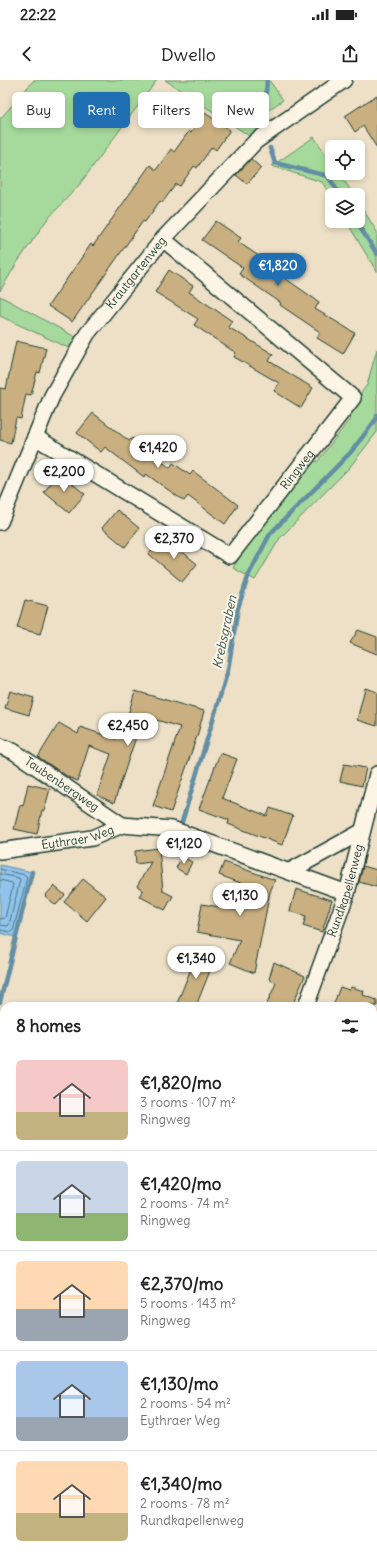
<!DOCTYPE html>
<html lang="en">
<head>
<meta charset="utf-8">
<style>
	:root { --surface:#fff; --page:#f2f2f2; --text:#222; --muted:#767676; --line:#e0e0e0; --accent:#1f6fb2 }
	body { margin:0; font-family:Delius,sans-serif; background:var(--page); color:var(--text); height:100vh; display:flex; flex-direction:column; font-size:15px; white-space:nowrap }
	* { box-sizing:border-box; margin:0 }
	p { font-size:13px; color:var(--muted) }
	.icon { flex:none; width:22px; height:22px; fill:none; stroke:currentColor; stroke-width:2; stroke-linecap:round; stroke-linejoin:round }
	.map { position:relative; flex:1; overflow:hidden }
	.drawer { position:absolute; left:0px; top:922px; width:377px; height:556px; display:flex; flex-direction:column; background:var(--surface); border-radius:12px 12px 0 0; box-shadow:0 2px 6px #0003 }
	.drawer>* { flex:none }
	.hud { position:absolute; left:12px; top:12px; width:353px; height:36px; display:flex; gap:8px }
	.fabs { position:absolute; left:325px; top:60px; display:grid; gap:8px }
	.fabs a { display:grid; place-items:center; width:40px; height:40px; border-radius:6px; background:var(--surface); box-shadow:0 2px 6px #0003; font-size:20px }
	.price { position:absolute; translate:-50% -34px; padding:0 9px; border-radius:14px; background:#fff; color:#222; font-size:13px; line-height:26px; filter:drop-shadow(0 1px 2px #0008) }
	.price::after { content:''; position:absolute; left:50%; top:24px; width:12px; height:9px; margin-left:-6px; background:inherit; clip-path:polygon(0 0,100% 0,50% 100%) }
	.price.selected { background:var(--accent); color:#fff }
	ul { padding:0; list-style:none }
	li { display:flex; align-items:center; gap:12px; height:100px; padding:0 16px }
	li+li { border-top:1px solid var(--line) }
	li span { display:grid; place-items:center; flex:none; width:112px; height:80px; border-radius:6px; color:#555 }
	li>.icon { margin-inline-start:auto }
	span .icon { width:48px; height:48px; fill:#fffc; stroke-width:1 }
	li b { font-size:17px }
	h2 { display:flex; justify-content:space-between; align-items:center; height:48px; padding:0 16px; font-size:17px }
	.tag { padding:0 14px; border-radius:6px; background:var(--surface); box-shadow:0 2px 6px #0003; font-size:14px; line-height:36px }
	.tag.selected { background:var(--accent); color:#fff }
	.status { display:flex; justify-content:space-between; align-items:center; height:28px; padding:0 20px; background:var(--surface); direction:ltr }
	.status svg { height:11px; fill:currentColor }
	header { display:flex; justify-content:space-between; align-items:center; height:52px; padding:0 16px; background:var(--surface); font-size:18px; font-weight:600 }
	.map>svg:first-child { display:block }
	.built { fill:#e2d2b2 }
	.green { fill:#a6da9c; stroke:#628c68 }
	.water { fill:#90c4ed; stroke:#638ea3 }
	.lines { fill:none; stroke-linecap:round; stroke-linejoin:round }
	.shore { stroke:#4c737e; stroke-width:1 }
	.stream { stroke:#638ea3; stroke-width:4.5 }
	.building { fill:#cab080; stroke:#1f3d34 }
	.minor-casing { stroke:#1f3d34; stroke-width:18 }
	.secondary-casing { stroke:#1f3d34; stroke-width:24 }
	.primary-casing { stroke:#1f3d34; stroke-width:25 }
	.minor { stroke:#fcf5e5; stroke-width:15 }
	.secondary { stroke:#fcf5e5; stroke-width:21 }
	.primary { stroke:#fbddab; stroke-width:22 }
	.labels { text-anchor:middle; stroke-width:4; stroke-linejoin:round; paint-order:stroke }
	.street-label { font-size:12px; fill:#1f3d34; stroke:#fcf5e5 }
	.water-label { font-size:13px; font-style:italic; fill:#365859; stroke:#fcf5e5 }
</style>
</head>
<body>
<div class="status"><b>22:22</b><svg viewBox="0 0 49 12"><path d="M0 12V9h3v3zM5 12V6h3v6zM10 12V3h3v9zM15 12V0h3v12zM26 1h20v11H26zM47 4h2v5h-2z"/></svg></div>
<header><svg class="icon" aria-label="back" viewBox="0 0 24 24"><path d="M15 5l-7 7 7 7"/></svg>Dwello<svg class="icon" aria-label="share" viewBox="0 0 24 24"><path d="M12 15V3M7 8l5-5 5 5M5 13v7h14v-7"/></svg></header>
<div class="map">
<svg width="377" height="1478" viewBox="0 0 377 1478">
	<rect width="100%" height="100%" fill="#ede0c7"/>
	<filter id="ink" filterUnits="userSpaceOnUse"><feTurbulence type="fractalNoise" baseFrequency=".025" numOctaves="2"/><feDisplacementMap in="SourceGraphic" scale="8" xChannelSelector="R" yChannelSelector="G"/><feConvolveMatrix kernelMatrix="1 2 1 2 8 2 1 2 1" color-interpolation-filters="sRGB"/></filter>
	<g filter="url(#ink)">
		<path class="built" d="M373 1465 377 1467V1478H290V1474H373Z"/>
		<path class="green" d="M34 0H157L79 105 46 141 17 183 0 211V39Z
			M165 0H269L283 20 257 38 264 48 251 57Z
			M314 57 332 83V93H339L354 115H332V118L322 102 272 86Z
			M358 121 377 152V192L346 141H358Z
			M0 216 79 259 73 270 0 236Z
			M377 269V352L350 387 280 458 255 500 233 488 259 445 311 378 317 382 350 339 345 334 367 305Z
			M4 1460V1474H118L108 1478H0V1462Z"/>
		<path class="water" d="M0 785 32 792 15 857 0 853Z"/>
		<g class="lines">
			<path class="shore" d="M0 789 25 795 27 797 13 851 11 852 0 850
				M0 794 19 798 20 800 9 845 7 846 0 845
				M0 800 12 803 13 805 5 838 0 839"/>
			<path class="stream" d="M265 24 267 0
				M270 68 275 83 328 96 340 115
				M356 141 377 174
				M182 742 228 590 238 528 249 494 270 454 351 372 377 338V335
				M0 922 32 792"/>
		</g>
		<path class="building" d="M377 15V68L363 46 355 52 345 36Z
			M205 33 230 50 216 70 212 67 197 88 194 86 180 106 176 104 162 123 160 121 145 142 143 141 72 242 48 226 91 164 93 166 150 85 156 90 171 69 174 72 189 51 191 53Z
			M251 79 261 88 247 104 236 95Z
			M216 141 241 158 238 162 281 191 279 194 319 222 315 229 355 253 343 274 317 258 320 252 280 225 281 223 239 194 243 188 202 160Z
			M169 190 193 206 189 212 232 241 228 247 273 274 269 281 313 308 301 328 274 311 279 303 234 277 236 273 194 245 198 239 155 212Z
			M16 261 46 268 40 293 37 292 31 315 26 314 21 339 16 338 11 363 0 360V308L6 309Z
			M93 333 129 361 132 358 170 388 173 383 190 395 193 391 238 425 225 444 188 416 184 421 146 394 144 397 105 367 101 372 77 353Z
			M59 393 85 414 69 433 44 412Z
			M117 430 139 448 125 467 102 448Z
			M160 461 168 468 172 463 197 484 182 502 149 474Z
			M25 520 48 526 40 554 17 548Z
			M358 550 377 557V574L350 563Z
			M365 608 377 612V646L357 640Z
			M10 611 34 618 29 635 5 628Z
			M135 611 204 631 198 653 171 732 153 726 180 647 143 636 114 723 97 715 111 674 89 666 78 701 70 698 38 677 59 643 78 654 80 647 116 659 122 641 126 642Z
			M220 673 237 679 222 718 267 736 270 728 293 736 282 765 228 744 229 740 199 729Z
			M344 684 366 688 362 706 340 701Z
			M28 704 50 709 44 731 42 730 37 754 14 749 20 725 23 726Z
			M159 768 163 811 173 816 165 830 139 816 143 810 137 806 151 782 136 784 135 771Z
			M182 777 192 782 186 794 176 788Z
			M224 782 275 800 270 812 254 893 230 883 240 860 197 852 202 824 244 831 249 806 219 795Z
			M363 786 377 790V807L359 802Z
			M83 799 106 817 87 841 64 822Z
			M54 806 65 815 56 825 45 816Z
			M296 809 332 820 322 852 303 846 306 836 290 831Z
			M198 871 215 878 196 926H176Z
			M274 882 305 896 292 926H266L276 903 269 899Z
			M340 907 349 910 351 907 364 911 363 915 377 920V926H333Z"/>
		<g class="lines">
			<g class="minor-casing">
				<g id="minor">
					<path id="s1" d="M35 357 230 476 353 318 163 159"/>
					<path id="s2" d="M0 442 52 316 87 254 163 159 256 61 344 0"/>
					<path id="s3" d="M0 666 13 671 122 745"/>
					<path id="s4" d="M0 771 92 758 122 745 172 749 347 813"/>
					<path d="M290 791 361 752"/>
					<path id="s5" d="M306 926 347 813 377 694"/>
					<path d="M373 1187 377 1188"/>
				</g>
			</g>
			<g class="secondary-casing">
				<path id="secondary" d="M0 1243 4 1244
					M373 1442 377 1444"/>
			</g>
			<g class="primary-casing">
				<path id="primary" d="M373 1284 377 1283
					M0 1451 4 1449"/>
			</g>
			<use href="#minor" class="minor"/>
			<use href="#secondary" class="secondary"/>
			<use href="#primary" class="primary"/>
		</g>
	</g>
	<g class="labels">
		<g class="street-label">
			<text dy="4" stroke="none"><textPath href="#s2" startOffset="286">Krautgartenweg</textPath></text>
			<text dy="4" stroke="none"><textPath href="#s1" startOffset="338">Ringweg</textPath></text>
			<text dy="4" stroke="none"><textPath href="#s3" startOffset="73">Taubenbergweg</textPath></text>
			<text dy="4" stroke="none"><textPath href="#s4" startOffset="79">Eythraer Weg</textPath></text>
			<text dy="4" stroke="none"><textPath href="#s5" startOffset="122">Rundkapellenweg</textPath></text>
		</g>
		<g class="water-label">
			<text transform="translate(224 552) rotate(-78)" y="5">Krebsgraben</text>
		</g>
	</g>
</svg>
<div class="fabs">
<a><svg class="icon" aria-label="locate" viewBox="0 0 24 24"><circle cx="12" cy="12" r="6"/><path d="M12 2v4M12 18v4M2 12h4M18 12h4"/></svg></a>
<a><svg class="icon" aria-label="layers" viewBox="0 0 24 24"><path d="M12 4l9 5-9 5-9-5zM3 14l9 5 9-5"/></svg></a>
</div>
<b class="price selected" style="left:278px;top:207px">€1,820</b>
<b class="price" style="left:158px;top:389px">€1,420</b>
<b class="price" style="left:64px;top:413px">€2,200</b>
<b class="price" style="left:174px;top:480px">€2,370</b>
<b class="price" style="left:128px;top:667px">€2,450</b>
<b class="price" style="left:184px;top:785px">€1,120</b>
<b class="price" style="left:240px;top:837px">€1,130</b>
<b class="price" style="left:196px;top:900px">€1,340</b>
<div class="hud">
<a class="tag">Buy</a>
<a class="tag selected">Rent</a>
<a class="tag">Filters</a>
<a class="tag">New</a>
</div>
<section class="drawer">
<h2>8 homes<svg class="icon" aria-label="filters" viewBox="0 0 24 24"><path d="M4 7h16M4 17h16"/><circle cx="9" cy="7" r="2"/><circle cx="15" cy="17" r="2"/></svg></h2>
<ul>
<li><span style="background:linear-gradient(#f6c9c9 65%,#c2b280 0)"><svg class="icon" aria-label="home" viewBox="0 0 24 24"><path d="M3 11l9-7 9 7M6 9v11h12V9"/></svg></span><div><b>€1,820/mo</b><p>3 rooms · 107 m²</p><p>Ringweg</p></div></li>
<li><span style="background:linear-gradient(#c9d6e8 65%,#8fb573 0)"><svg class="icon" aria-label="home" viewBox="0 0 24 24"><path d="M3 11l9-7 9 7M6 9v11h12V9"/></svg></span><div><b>€1,420/mo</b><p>2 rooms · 74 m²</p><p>Ringweg</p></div></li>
<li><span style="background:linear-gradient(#ffd9b3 60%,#9aa5b1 0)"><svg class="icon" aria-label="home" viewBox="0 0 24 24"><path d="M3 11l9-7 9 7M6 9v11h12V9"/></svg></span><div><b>€2,370/mo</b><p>5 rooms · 143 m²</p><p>Ringweg</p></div></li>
<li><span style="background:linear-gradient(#a9c7e8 70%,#9aa5b1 0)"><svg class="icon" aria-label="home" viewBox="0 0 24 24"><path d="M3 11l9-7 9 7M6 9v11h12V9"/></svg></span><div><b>€1,130/mo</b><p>2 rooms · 54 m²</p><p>Eythraer Weg</p></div></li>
<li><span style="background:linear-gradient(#ffd9b3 65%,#c2b280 0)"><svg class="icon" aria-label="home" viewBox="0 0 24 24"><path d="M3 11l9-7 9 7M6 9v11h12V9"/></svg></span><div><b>€1,340/mo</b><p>2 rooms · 78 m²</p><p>Rundkapellenweg</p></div></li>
</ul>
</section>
</div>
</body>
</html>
